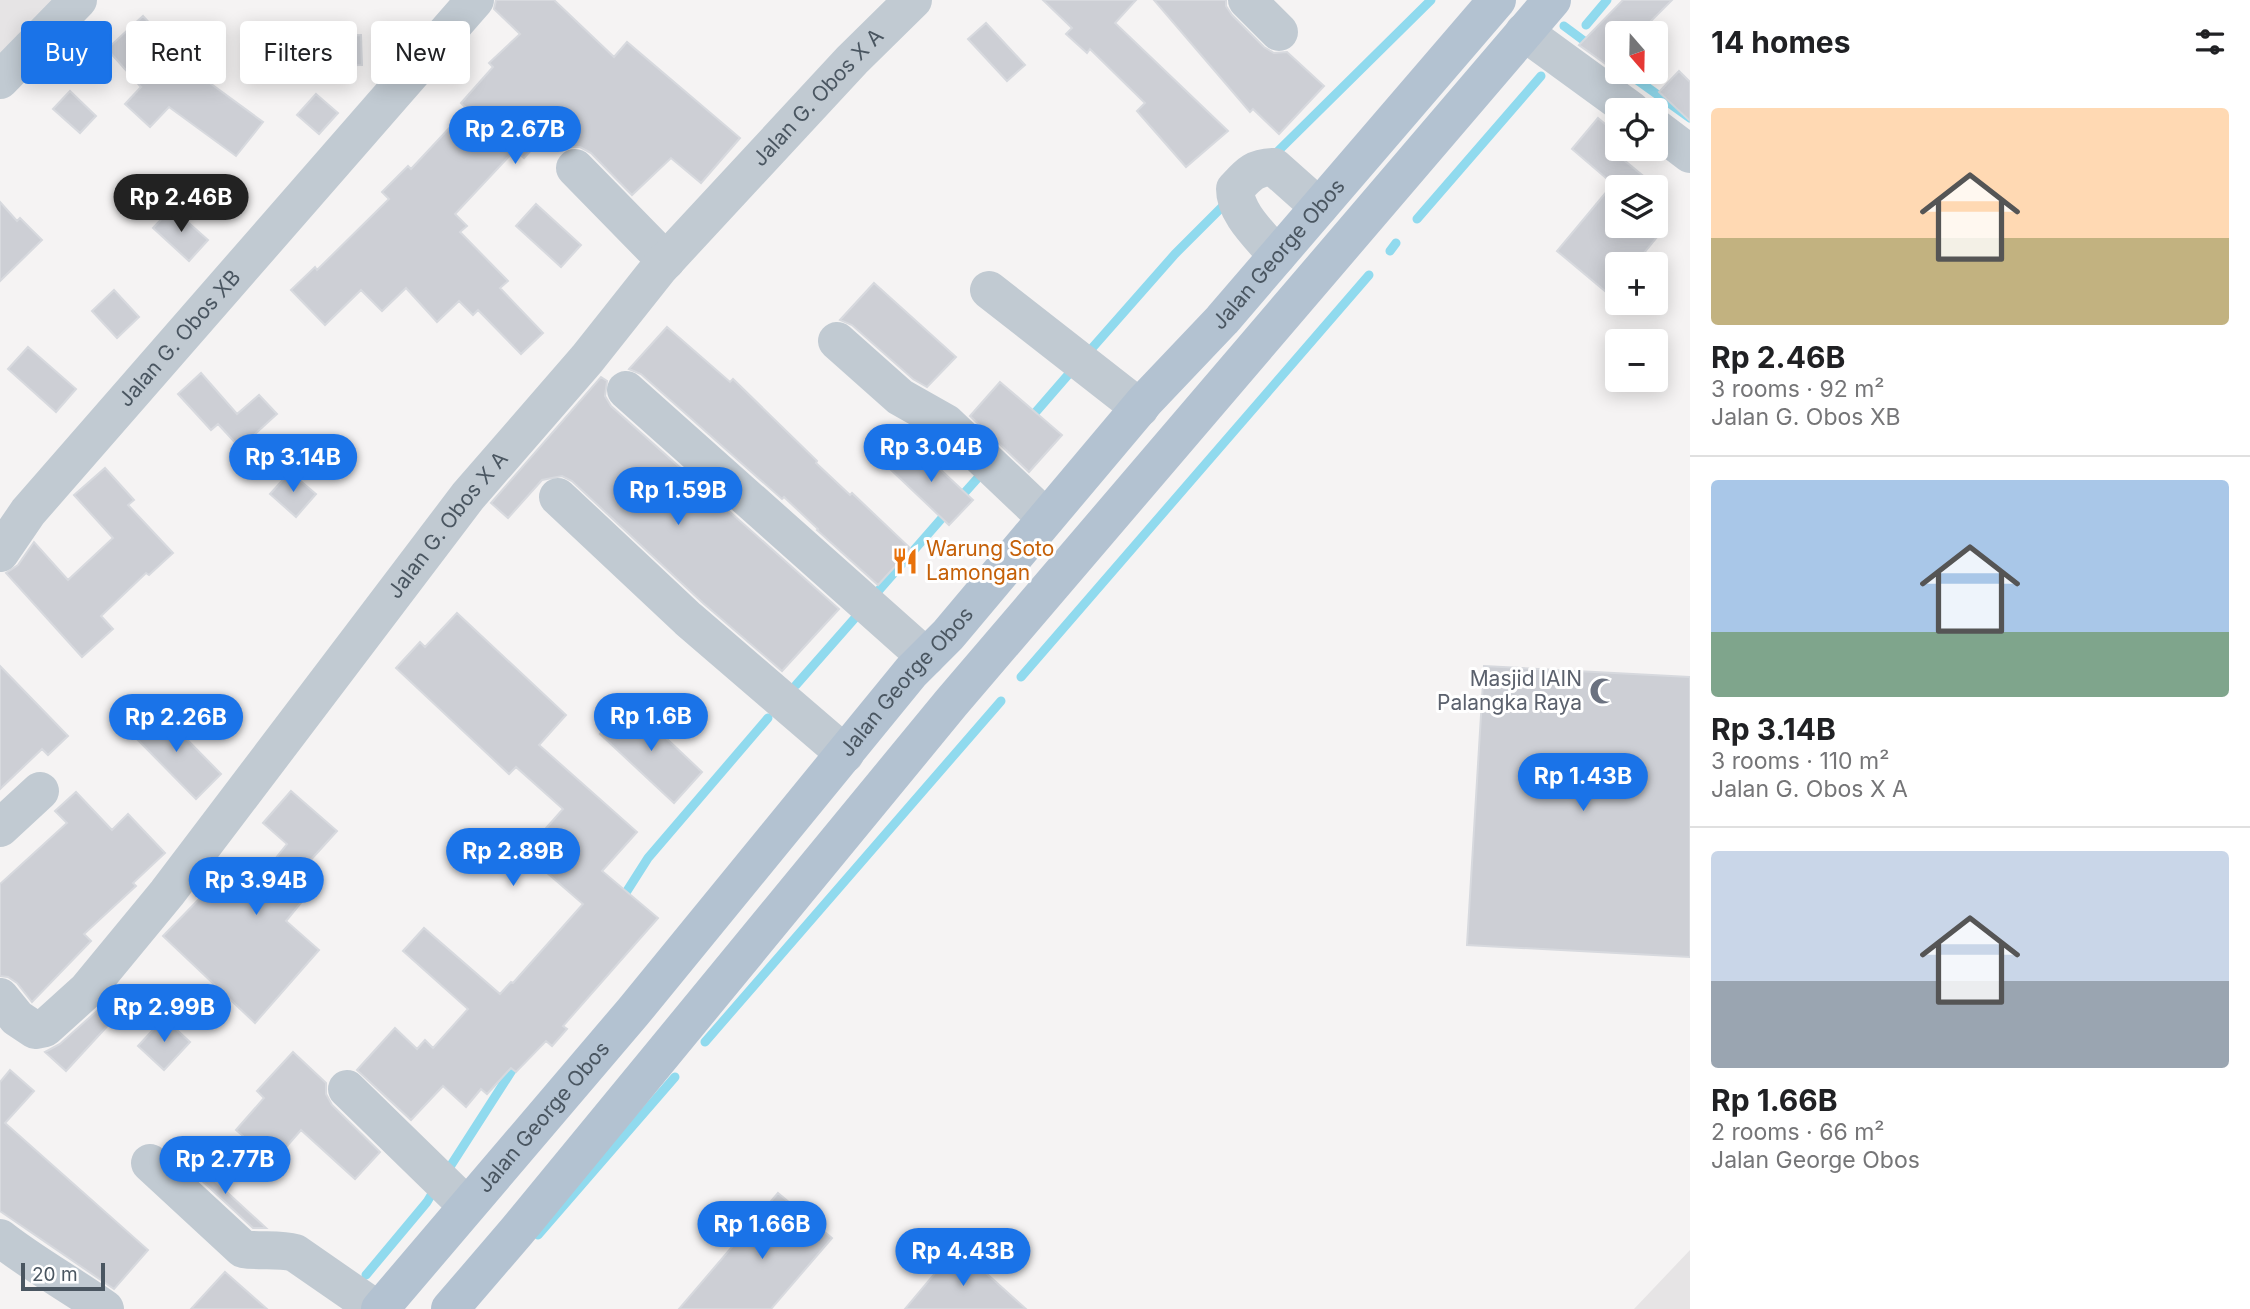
<!DOCTYPE html>
<html lang="en">
<head>
<meta charset="utf-8">
<style>
	:root { --surface:#fff; --page:#f6f6f6; --text:#202124; --muted:#757577; --line:#e0e0e0; --accent:#1a73e8 }
	body { margin:0; font-family:Inter,sans-serif; background:var(--page); color:var(--text); height:100vh; display:flex; flex-direction:column; font-size:26px; white-space:nowrap }
	* { box-sizing:border-box; margin:0 }
	p { font-size:23px; color:var(--muted) }
	.icon { flex:none; width:38px; height:38px; fill:none; stroke:currentColor; stroke-width:2; stroke-linecap:round; stroke-linejoin:round }
	.map { position:relative; flex:1; overflow:hidden }
	.panel { display:flex; flex-direction:column; background:var(--surface); width:560px }
	.panel>* { flex:none }
	.guide { position:absolute; left:21px; top:21px; width:665px; height:63px; display:flex; gap:14px }
	.needle { width:46px; rotate:160deg }
	.controls { position:absolute; left:1605px; top:21px; display:grid; gap:14px }
	.controls a { display:grid; place-items:center; width:63px; height:63px; border-radius:7px; background:var(--surface); box-shadow:0 4px 18px #0003; font-size:35px }
	.scale { position:absolute; left:21px; bottom:18px; width:84px; box-sizing:border-box; padding-left:7px; border:4px solid #4a5661; border-top:0; font-size:19px; line-height:24px; white-space:nowrap; color:#4a5661; -webkit-text-stroke:5px #fff; paint-order:stroke }
	.price { position:absolute; translate:-50% -60px; padding:0 16px; border-radius:24px; background:var(--accent); color:#fff; font-size:23px; line-height:46px; filter:drop-shadow(0 2px 4px #0008) }
	.price::after { content:''; position:absolute; left:50%; top:42px; width:21px; height:16px; margin-left:-10px; background:inherit; clip-path:polygon(0 0,100% 0,50% 100%) }
	.price.on { background:#222; color:#fff }
	ul { padding:0; list-style:none }
	li { display:grid; align-content:center; gap:14px; height:371px; padding:0 21px }
	li+li { border-top:2px solid var(--line) }
	li span { display:grid; place-items:center; height:217px; border-radius:7px; color:#555 }
	li>.icon { margin-inline-start:auto }
	span .icon { width:126px; height:126px; fill:#fffc; stroke-width:1 }
	li b { font-size:30px }
	h2 { display:flex; justify-content:space-between; align-items:center; height:84px; padding:0 21px; font-size:30px }
	.tag { padding:0 24px; border-radius:7px; background:var(--surface); box-shadow:0 4px 18px #0003; font-size:24px; line-height:63px }
	.tag.on { background:var(--accent); color:#fff }
	main { display:flex; flex:1; min-height:0 }
	.map>svg:first-child { display:block }
	.education { fill:#e6e4e5 }
	.lines { fill:none; stroke-linecap:round; stroke-linejoin:round }
	.stream { stroke:#90daee; stroke-width:9 }
	.building { fill:#cdcfd5; stroke:#d7d9de; stroke-width:2 }
	.minor { stroke:#c1cad2; stroke-width:38 }
	.major { stroke:#b3c2d1; stroke-width:38 }
	.labels { text-anchor:middle; stroke-width:6; stroke-linejoin:round; paint-order:stroke }
	.street-label { font-size:21px; fill:#4a5661; stroke:#fff }
	.food-label { font-size:21px; fill:#c56008; stroke:#fff; text-anchor:start }
	.worship-label { font-size:21px; fill:#5b616d; stroke:#fff; text-anchor:end }
</style>
</head>
<body>
<main>
<div class="map">
<svg width="1690" height="1309" viewBox="0 0 1690 1309">
	<rect width="100%" height="100%" fill="#f5f3f3"/>
	<path class="education" d="M0 0H90L0 91Z
		M1690 1250V1309H1634Z"/>
	<g class="lines">
		<path class="stream" d="M1586 25 1607 0
			M1564 26 1591 46
			M1602 54 1617 65
			M1626 72 1690 118
			M1273 156 1431 0
			M1417 219 1541 76
			M1390 251 1396 243
			M1086 355 1175 254 1228 201
			M1028 421 1074 368
			M959 499 984 471
			M873 597 949 510
			M1021 677 1369 275
			M796 685 862 610
			M620 902 648 858 768 718
			M705 1042 1001 701
			M446 1173 518 1061
			M538 1235 675 1077
			M366 1275 427 1202 436 1187"/>
	</g>
	<path class="building" d="M496 0H554L614 57 627 42 740 138 701 183 671 158 632 195 591 153 580 147H570L551 128 524 158 515 150 455 214 467 226 460 232 508 281 500 288 543 333 521 354 478 310 473 315 459 301 437 322 406 288 382 311 361 290 325 325 291 290 315 267 317 270 389 199 382 192 408 166 411 169 467 109 461 103 493 67 489 63 520 34 494 9Z
		M1043 0H1136L1115 23 1228 131 1186 167 1137 111 1145 103 1090 49 1087 53 1066 34 1072 28Z
		M1154 0H1226V6L1232 15 1264 47 1274 53 1287 52 1324 86 1279 134 1253 109 1250 112Z
		M1623 0H1672L1639 33H1617V55L1607 65 1579 45Z
		M143 16 175 51 195 30 220 53 199 75 263 122 236 156 169 107 150 127 125 104 141 87 107 49Z
		M986 23 1025 65 1007 81 968 39Z
		M361 35 362 65 308 66 307 36Z
		M1679 71 1690 82V121L1659 92Z
		M70 91 96 116 80 133 53 109Z
		M316 94 338 113 319 134 297 115Z
		M1598 118 1617 134V149H1633L1624 160 1659 189 1656 193V187H1617V226H1655L1662 231 1635 264H1617V301L1557 251 1613 184 1572 149Z
		M0 202 17 221 20 218 42 240 0 281Z
		M536 204 581 245 561 267 516 226Z
		M172 208 208 240 189 261 153 228Z
		M874 283 956 357 927 387 913 379 852 325 840 320Z
		M114 290 139 317 117 338 92 311Z
		M667 327 730 382 733 379 817 461 816 463 850 495 852 493 911 549 878 585 817 530 818 529 784 497 782 499 641 374 629 369Z
		M28 347 76 389 56 412 8 369Z
		M201 373 237 414 259 395 277 414 255 434 269 449 254 463 218 424 211 430 178 394Z
		M601 377 607 381 605 396 611 406 839 609 782 671 703 603 572 481 562 476 542 480 508 518 491 503Z
		M1000 382 1062 435 1029 472 970 416Z
		M912 443 973 500 949 525 889 468Z
		M105 468 134 500 128 505 173 553 149 575 146 573 101 616 113 629 82 657 6 573 18 565 34 542 68 580 113 538 74 495Z
		M290 472 316 494 296 517 270 494Z
		M457 613 566 715 539 745 637 832 602 871 658 918 563 1026 567 1029 552 1046 546 1041 516 1072 511 1068 487 1094 481 1089 466 1107 443 1086 411 1120 357 1070 395 1028 417 1049 425 1040 433 1048 468 1009 403 951 424 928 500 994 511 982 513 983 583 904 524 853 563 809 516 767 509 774 396 668 420 642 425 647Z
		M0 666 68 736 48 755 42 749 0 789Z
		M1484 666 1690 677V957L1467 945Z
		M629 703 702 772 674 803 600 734Z
		M157 709 221 774 196 799 132 734Z
		M291 791 337 831 298 874 314 887 286 921 319 950 255 1023 163 936 205 893 201 890 224 865 251 889 287 844 263 823Z
		M76 792 112 830 128 814 165 853 133 883 136 886 84 934 91 941 32 1002 17 983 8 977 0 976V884L67 823 55 811Z
		M99 1009 112 1021 66 1071 45 1052 60 1044Z
		M164 1018 190 1042 164 1070 138 1046Z
		M293 1052 326 1083V1094L332 1105 380 1152 355 1179 301 1130 273 1162 236 1130 264 1098 257 1091Z
		M10 1070 34 1091 5 1123 148 1250 114 1289 0 1211V1082Z
		M192 1160 266 1228H253L186 1166Z
		M778 1193 832 1238 771 1309H679Z
		M957 1247 1026 1309H905Z
		M225 1272 267 1309H191Z"/>
	<g class="lines">
		<g class="minor">
			<path d="M1247 0 1279 32"/>
			<path d="M1524 32 1631 110"/>
			<path d="M0 80 78 0"/>
			<path d="M1656 128 1690 154"/>
			<path d="M575 168 666 261"/>
			<path d="M1277 256C1262 237 1235 214 1235 189 1248 175 1254 167 1274 167L1319 207"/>
			<path d="M989 290 1140 408"/>
			<path d="M837 341 900 397 946 423 1046 518"/>
			<path d="M626 390 926 657"/>
			<path d="M558 497 688 619 845 754"/>
			<path id="s1" d="M0 553 28 512 475 0"/>
			<path d="M0 828 40 791"/>
			<path id="s2" d="M0 997 17 1018 35 1030 45 1028 87 990 167 893 468 496 587 359 660 267 852 60 913 0"/>
			<path d="M347 1089 467 1206"/>
			<path d="M150 1163 243 1249C261 1252 278 1248 295 1253L376 1309"/>
			<path d="M0 1238C33 1264 70 1284 105 1309"/>
		</g>
		<g class="major">
			<path id="s3" d="M380 1309 633 1012 911 672 948 635 1145 401 1222 320 1497 0"/>
			<path d="M450 1309 517 1231 951 703 1552 0"/>
		</g>
	</g>
	<defs>
		<g id="restaurant-bare" transform="scale(2.1)"><path d="M-5-6h1v4h1v-4h1v4h1v-4h1v5L-1.5 .5V6h-2V.5L-5-1ZM5-6V6H3V1.5H1.5Q1.5-4 5-6Z" fill="#e8710a" stroke="#fff" stroke-width="2.5" paint-order="stroke"/></g>
		<g id="mosque-bare" transform="scale(2.1)"><path d="M3.5-4.9A6 6 0 1 0 3.5 4.9A5 5 0 1 1 3.5-4.9Z" fill="#6b7280" stroke="#fff" stroke-width="2.5" paint-order="stroke"/></g>
	</defs>
	<g fill-rule="evenodd">
		<use href="#restaurant-bare" x="905" y="561"/>
		<use href="#mosque-bare" x="1603" y="691"/>
	</g>
	<g class="labels">
		<g class="street-label">
			<text dy="7" stroke="none"><textPath href="#s2" startOffset="1270">Jalan G. Obos X A</textPath></text>
			<text dy="7" stroke="none"><textPath href="#s3" startOffset="1386">Jalan George Obos</textPath></text>
			<text dy="7" stroke="none"><textPath href="#s1" startOffset="280">Jalan G. Obos XB</textPath></text>
			<text dy="7" stroke="none"><textPath href="#s2" startOffset="704">Jalan G. Obos X A</textPath></text>
			<text dy="7" stroke="none"><textPath href="#s3" startOffset="819">Jalan George Obos</textPath></text>
			<text dy="7" stroke="none"><textPath href="#s3" startOffset="252">Jalan George Obos</textPath></text>
		</g>
		<g class="food-label">
			<text x="926" y="556">Warung Soto<tspan x="926" dy="24">Lamongan</tspan></text>
		</g>
		<g class="worship-label">
			<text x="1582" y="686">Masjid IAIN<tspan x="1582" dy="24">Palangka Raya</tspan></text>
		</g>
	</g>
</svg>
<div class="controls">
<a><svg class="needle" viewBox="-14 -14 28 28"><path d="M0-13l5 13h-10z" fill="#e53935"/><path d="M0 13l5-13h-10z" fill="#757577"/></svg></a>
<a><svg class="icon" aria-label="locate" viewBox="0 0 24 24"><circle cx="12" cy="12" r="6"/><path d="M12 2v4M12 18v4M2 12h4M18 12h4"/></svg></a>
<a><svg class="icon" aria-label="layers" viewBox="0 0 24 24"><path d="M12 4l9 5-9 5-9-5zM3 14l9 5 9-5"/></svg></a>
<a>+</a>
<a>−</a>
</div>
<div class="scale">20 m</div>
<b class="price" style="left:515px;top:166px">Rp 2.67B</b>
<b class="price on" style="left:181px;top:234px">Rp 2.46B</b>
<b class="price" style="left:931px;top:484px">Rp 3.04B</b>
<b class="price" style="left:293px;top:494px">Rp 3.14B</b>
<b class="price" style="left:678px;top:527px">Rp 1.59B</b>
<b class="price" style="left:651px;top:753px">Rp 1.6B</b>
<b class="price" style="left:176px;top:754px">Rp 2.26B</b>
<b class="price" style="left:1583px;top:813px">Rp 1.43B</b>
<b class="price" style="left:513px;top:888px">Rp 2.89B</b>
<b class="price" style="left:256px;top:917px">Rp 3.94B</b>
<b class="price" style="left:164px;top:1044px">Rp 2.99B</b>
<b class="price" style="left:225px;top:1196px">Rp 2.77B</b>
<b class="price" style="left:762px;top:1261px">Rp 1.66B</b>
<b class="price" style="left:963px;top:1288px">Rp 4.43B</b>
<div class="guide">
<a class="tag on">Buy</a>
<a class="tag">Rent</a>
<a class="tag">Filters</a>
<a class="tag">New</a>
</div>
</div>
<section class="panel">
<h2>14 homes<svg class="icon" aria-label="filters" viewBox="0 0 24 24"><path d="M4 7h16M4 17h16"/><circle cx="9" cy="7" r="2"/><circle cx="15" cy="17" r="2"/></svg></h2>
<ul>
<li><span style="background:linear-gradient(#ffd9b3 60%,#c2b280 0)"><svg class="icon" aria-label="home" viewBox="0 0 24 24"><path d="M3 11l9-7 9 7M6 9v11h12V9"/></svg></span><div><b>Rp 2.46B</b><p>3 rooms · 92 m²</p><p>Jalan G. Obos XB</p></div></li>
<li><span style="background:linear-gradient(#a9c7e8 70%,#7fa58c 0)"><svg class="icon" aria-label="home" viewBox="0 0 24 24"><path d="M3 11l9-7 9 7M6 9v11h12V9"/></svg></span><div><b>Rp 3.14B</b><p>3 rooms · 110 m²</p><p>Jalan G. Obos X A</p></div></li>
<li><span style="background:linear-gradient(#c9d6e8 60%,#9aa5b1 0)"><svg class="icon" aria-label="home" viewBox="0 0 24 24"><path d="M3 11l9-7 9 7M6 9v11h12V9"/></svg></span><div><b>Rp 1.66B</b><p>2 rooms · 66 m²</p><p>Jalan George Obos</p></div></li>
</ul>
</section>
</main>
</body>
</html>
